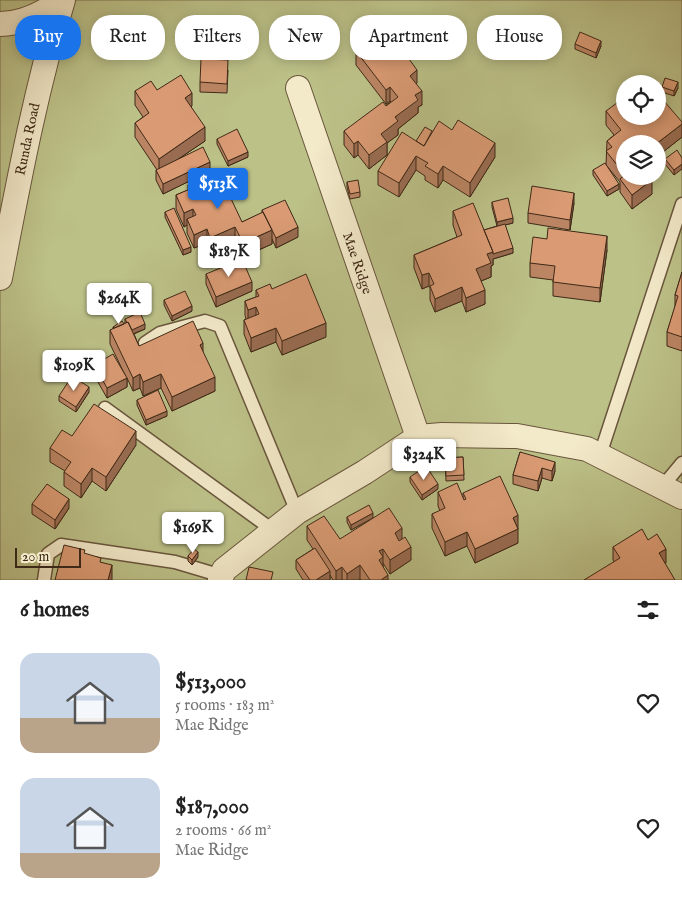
<!DOCTYPE html>
<html lang="en">
<head>
<meta charset="utf-8">
<style>
	:root { --surface:#fff; --page:#f2f2f2; --text:#222; --muted:#767676; --accent:#1a73e8 }
	body { margin:0; font-family:"IM FELL English",serif; background:var(--page); color:var(--text); height:100vh; display:flex; flex-direction:column; font-size:19px; white-space:nowrap }
	* { box-sizing:border-box; margin:0 }
	p { font-size:16px; color:var(--muted) }
	.icon { flex:none; width:28px; height:28px; fill:none; stroke:currentColor; stroke-width:2; stroke-linecap:round; stroke-linejoin:round }
	.map { position:relative; height:580px; overflow:hidden }
	.side { display:flex; flex-direction:column; background:var(--surface); flex:1 }
	.side>* { flex:none }
	.hud { position:absolute; left:15px; top:15px; width:652px; height:45px; display:flex; gap:10px }
	.buttons { position:absolute; left:616px; top:75px; display:grid; gap:10px }
	.buttons a { display:grid; place-items:center; width:50px; height:50px; border-radius:50%; background:var(--surface); box-shadow:0 2px 12px #0003; font-size:25px }
	.scale { position:absolute; left:15px; bottom:12px; width:66px; box-sizing:border-box; padding-left:5px; border:2px solid #3f2917; border-top:0; font-size:14px; line-height:18px; white-space:nowrap; color:#3f2917; -webkit-text-stroke:4px #f3eaca; paint-order:stroke }
	.price { position:absolute; translate:-50% -42px; padding:0 11px; border-radius:5px; background:#fff; color:#222; font-size:16px; line-height:32px; filter:drop-shadow(0 1px 2px #0008) }
	.price::after { content:''; position:absolute; left:50%; top:30px; width:15px; height:11px; margin-left:-8px; background:inherit; clip-path:polygon(0 0,100% 0,50% 100%) }
	.price.selected { background:var(--accent); color:#fff }
	ul { padding:0; list-style:none }
	li { display:flex; align-items:center; gap:15px; height:125px; padding:0 20px }
	li span { display:grid; place-items:center; flex:none; width:140px; height:100px; border-radius:15px; color:#555 }
	li>.icon { margin-inline-start:auto }
	span .icon { width:60px; height:60px; fill:#fffc; stroke-width:1 }
	li b { font-size:21px }
	h2 { display:flex; justify-content:space-between; align-items:center; height:60px; padding:0 20px; font-size:21px }
	.chip { padding:0 18px; border-radius:20px; background:var(--surface); box-shadow:0 2px 12px #0003; font-size:18px; line-height:45px }
	.chip.selected { background:var(--accent); color:#fff }
	.map>svg:first-child { display:block }
	.green { fill:#bcc188; stroke:#7e7550; fill-rule:evenodd }
	.lines { fill:none; stroke-linecap:round; stroke-linejoin:round }
	.service-casing { stroke:#6a563d; stroke-width:15 }
	.minor-casing { stroke:#6a563d; stroke-width:26 }
	.service { stroke:#f3eaca; stroke-width:12 }
	.minor { stroke:#f3eaca; stroke-width:24 }
	.wall { fill:#bb8564; stroke:#3f2917 }
	.shaded-wall { fill:#996c51; stroke:#3f2917 }
	.building { fill:#da9b74; stroke:#3f2917 }
	.labels { text-anchor:middle; stroke-width:5; stroke-linejoin:round; paint-order:stroke }
	.street-label { font-size:14px; fill:#3f2917; stroke:#f3eaca }
</style>
</head>
<body>
<div class="map">
<svg width="682" height="580" viewBox="0 0 682 580">
	<rect width="100%" height="100%" fill="#eddfae"/>
	<filter id="stains"><feTurbulence type="fractalNoise" baseFrequency=".004" numOctaves="4"/><feColorMatrix values="0 0 0 0 .2 0 0 0 0 .09 0 0 0 0 .02 0 0 0 .5 -.17"/></filter>
	<radialGradient id="worn" r=".72"><stop offset=".6" stop-color="#630" stop-opacity="0"/><stop offset="1" stop-color="#630" stop-opacity=".3"/></radialGradient>
	<path class="green" d="M0 0H682V580H0ZM625 84H658V116H625ZM625 144H658V176H625Z"/>
	<g class="lines">
		<g class="service-casing">
			<path id="service" d="M145 343 160 333 205 321 220 326 297 512
				M105 408 274 531
				M600 455 682 204
				M662 487 682 463
				M44 580 48 554 61 545 175 562 222 576"/>
		</g>
		<g class="minor-casing">
			<path id="minor" d="M0 24C23 24 44 13 62 0
				M0 278C18 185 35 92 63 0
				M418 437 442 435 517 436 587 449 682 497
				M220 580 224 570 297 512 365 472 418 437 298 88"/>
		</g>
		<use href="#service" class="service"/>
		<use href="#minor" class="minor"/>
	</g>
	<path class="wall" d="M382 42 406 55 417 83 416 84 422 105 418 107V113L398 129V135L387 143V155L369 169 358 155 354 158 344 145V131L391 102 390 101 386 104 356 65V51Z
		M228 44 254 52 231 59 228 49Z
		M575 44 601 46 596 58 575 49Z
		M228 70 227 93 200 92V82Z
		M662 87 678 88 674 96 662 92Z
		M157 90 192 106 191 107 205 141 177 160 210 171 163 194 156 180V170H157L135 137V123L143 117 135 105V91Z
		M606 111 682 122V137L658 156 625 144 652 194 632 209 620 192V182L606 165 607 141 614 135 606 125Z
		M432 131 495 157 470 197 443 180 438 188 425 180V176L416 170 399 197 378 185V171L416 141Z
		M217 139 248 157 228 166 217 144Z
		M682 158 674 175 665 164V159Z
		M593 170 619 189 607 196 593 175Z
		M347 182 360 192V197L350 199 347 187Z
		M188 185 242 222 262 213V210L298 237 276 248 272 239V244L243 257 235 241 210 252 207 243 194 248 187 233V225L184 227 176 209V195L188 190Z
		M492 202 513 223 505 225 513 253 493 259V265L491 266V277L481 281 485 304 466 312 462 301 435 312 430 300V288L429 286 422 289 414 268V255L457 237 453 225V211L484 230 497 226 492 207Z
		M574 203 570 230 528 223V213Z
		M165 212 191 252 183 255 165 217Z
		M607 250 600 302 553 296V280L530 277V263Z
		M682 272V351L667 346V332L675 307V295Z
		M206 274 252 291 216 307 206 284Z
		M272 289 326 337 282 355 276 342 251 352 244 334V320L246 319 245 315V301L256 297V290Z
		M164 300 192 311 172 321 164 305Z
		M125 319 145 329 134 334 139 346 203 352 215 391 172 411 161 388 143 396 140 388 133 391 127 378V387L107 398 94 375V365L125 375 110 344V330L113 329V327L125 323Z
		M89 392 76 412 59 401V396Z
		M137 400 167 416 146 425 137 405Z
		M72 436 136 445 106 491 92 481 81 498 64 486V472L65 471 50 462V448Z
		M520 452 555 471 552 481 542 478 538 491 513 484V475Z
		M463 457 464 480 446 481 445 458Z
		M410 477 438 489 422 500 410 482Z
		M438 492 463 498V493L518 543 475 563 467 546 445 556 432 528V514L440 511 438 506Z
		M32 504 69 508 55 529 32 514Z
		M347 517 373 518 351 530 347 522Z
		M307 526 340 539H402L411 560 390 574 383 563V566L388 580H361L360 579 358 580H333L330 575V580H303L296 569V560L313 549 307 540Z
		M648 540 666 563 614 562 613 560V547Z
		M188 556 198 557 192 565 188 561Z"/>
	<path class="shaded-wall" d="M406 41V55L392 66V52Z
		M601 41V46L596 58V53Z
		M254 47V52L231 59V54Z
		M417 70V83L410 89V76Z
		M678 82V88L674 96V91Z
		M390 87V101L386 104V90Z
		M422 91V105L418 107V113L398 129V135L387 143V155L369 169V155L381 134 415 95Z
		M192 93V106L185 111V98Z
		M682 124V137L658 156V144H656Z
		M205 127V141L159 172V159Z
		M358 141V155L354 158V144Z
		M495 143V157L470 197V183Z
		M248 152V157L228 166V161Z
		M416 156V170L399 197V183Z
		M210 162V171L163 194V184Z
		M682 164V169L674 175V170Z
		M443 166V180L438 188V174Z
		M652 180V194L632 209V195Z
		M619 184V189L607 196V191Z
		M574 193V203L570 230V220Z
		M193 209V223L187 219V225L184 227V213Z
		M513 218V223L497 227V222Z
		M235 227V241L210 252V238Z
		M298 227V237L276 248V238Z
		M207 229V243L194 248V235Z
		M272 230V244L243 257V243Z
		M607 236V250L600 302V288Z
		M191 247V252L183 255V250Z
		M513 248V253L493 259V265L491 266V277L476 283V269L487 254 493 252Z
		M429 273V286L422 289V275Z
		M252 282V291L216 307V297Z
		M462 287V301L435 312V299Z
		M485 290V304L466 312V298Z
		M192 306V311L172 321V316Z
		M256 307V320L248 324V310Z
		M326 323V337L282 355V341Z
		M145 324V329L130 335V330Z
		M276 328V342L251 352V338Z
		M203 343V357L200 345Z
		M140 374V388L133 391V378Z
		M161 374V388L143 396V382Z
		M215 377V391L172 411V397Z
		M127 378V387L107 398V388Z
		M89 387V392L76 412V407Z
		M167 411V416L146 425V420Z
		M136 431V445L106 491V477Z
		M555 462V471L552 481V471Z
		M92 468V481L81 498V484Z
		M542 468V478L538 491V481Z
		M438 484V489L422 500V495Z
		M69 499V508L55 529V520Z
		M373 513V518L351 530V525Z
		M518 515V529L513 518Z
		M402 528V542L395 547V533Z
		M518 529V543L475 563V549Z
		M467 532V546L445 556V542Z
		M411 547V560L390 574V560Z
		M383 549V571L379 574V551Z
		M666 549V563L659 567V553Z
		M198 552V557L192 565V560Z
		M112 565V580H108Z
		M360 565V579L358 580H347V574Z
		M342 567V580H336V571Z
		M330 571V580H316Z
		M388 575V580H381Z"/>
	<path class="building" d="M398 30 406 41 392 52 396 57 404 52 417 70 410 76 422 91 415 95 418 100 395 117 398 121 381 134 387 142 369 155 358 141 354 144 344 131 383 102 386 106 398 97 390 87 386 90 356 51 377 35 382 42Z
		M580 32 601 41 596 53 575 44Z
		M252 37 254 47 231 54 228 44Z
		M201 59 228 60 227 84 200 82Z
		M181 75 192 93 185 98 205 127 159 159 135 123 149 113 135 91 151 81 157 90Z
		M665 78 678 82 674 91 662 87Z
		M658 94 682 122V124L656 144H625V176H649L652 180 632 195 620 179 625 175 606 151 612 147 607 141 621 130 606 111 625 97V116H658Z
		M458 120 495 143 470 183 443 166 438 174 425 166 428 163 416 156 399 183 378 171 402 132 424 146 439 121 452 130Z
		M425 127 432 131 424 146 416 141Z
		M237 129 248 152 228 161 217 139Z
		M203 147 210 162 163 184 156 170Z
		M677 150 682 158V164L674 170 665 159Z
		M605 163 619 184 607 191 593 170Z
		M218 171 242 222 263 212 272 230 243 243 235 227 210 238 207 229 194 235 187 219 196 215 193 209 184 213 176 195 190 189 188 185Z
		M358 180 360 192 350 194 347 182Z
		M532 186 574 193 570 220 528 213Z
		M508 198 513 218 497 222 492 202Z
		M285 200 298 227 276 238 262 210Z
		M473 203 493 252 487 254 491 263 476 269 485 290 466 298 462 287 435 299 430 286 434 284 429 273 422 275 414 255 462 235 453 211Z
		M174 208 191 247 183 250 165 212Z
		M505 224 513 248 493 254V252L484 230Z
		M548 228 607 236 600 288 553 282 555 266 530 263 533 237 547 239Z
		M242 259 252 282 216 297 206 274Z
		M682 272V337L667 332 678 296 675 295Z
		M306 274 326 323 282 341 276 328 251 338 244 320 259 314 256 307 248 310 245 301 259 296 256 290 270 284 272 289Z
		M185 291 192 306 172 316 164 300Z
		M140 312 145 324 132 330 128 322 127 323 125 319Z
		M122 321 124 324 114 328 113 327Z
		M193 321 203 343 200 345 215 377 172 397 161 374 143 382 140 374 133 378 110 330 128 322 139 346Z
		M113 354 127 378 107 388 94 365Z
		M72 376 89 387 76 407 59 396Z
		M158 390 167 411 146 420 137 400Z
		M94 404 136 431 106 477 92 468 81 484 64 472 71 462 50 448 62 430 72 436Z
		M520 452 555 462 552 471 542 468 538 481 513 475Z
		M463 457 464 475 446 476 445 458Z
		M426 466 438 484 422 495 410 477Z
		M500 476 518 515 513 518 518 529 475 549 467 532 445 542 432 514 445 508 438 492 457 483 464 500 466 499 463 493Z
		M47 484 69 499 55 520 32 504Z
		M369 505 373 513 351 525 347 517Z
		M389 508 402 528 395 533 399 541 405 537 411 547 390 560 383 549 379 551 383 557 379 560 388 575 381 580H370L360 565 347 574 342 567 336 571 307 526 324 516 340 539Z
		M642 529 648 540 657 534 666 549 659 553 675 580H584L620 558 613 547Z
		M64 545 85 550 84 553 101 558 100 562 112 565 108 580H55Z
		M315 548 330 571 316 580H310L296 560Z
		M194 549 198 552 192 560 188 556Z
		M249 567 273 572 271 580H246Z"/>
	<g class="labels">
		<g class="street-label">
			<text transform="translate(27 139) rotate(-78)" y="5">Runda Road</text>
			<text transform="translate(358 263) rotate(71)" y="5">Mae Ridge</text>
		</g>
	</g>
	<rect width="100%" height="100%" filter="url(#stains)"/>
	<rect width="100%" height="100%" fill="url(#worn)"/>
</svg>
<div class="buttons">
<a><svg class="icon" aria-label="locate" viewBox="0 0 24 24"><circle cx="12" cy="12" r="6"/><path d="M12 2v4M12 18v4M2 12h4M18 12h4"/></svg></a>
<a><svg class="icon" aria-label="layers" viewBox="0 0 24 24"><path d="M12 4l9 5-9 5-9-5zM3 14l9 5 9-5"/></svg></a>
</div>
<div class="scale">20 m</div>
<b class="price selected" style="left:218px;top:210px">$513K</b>
<b class="price" style="left:229px;top:278px">$187K</b>
<b class="price" style="left:119px;top:325px">$264K</b>
<b class="price" style="left:74px;top:392px">$109K</b>
<b class="price" style="left:424px;top:481px">$324K</b>
<b class="price" style="left:193px;top:554px">$169K</b>
<div class="hud">
<a class="chip selected">Buy</a>
<a class="chip">Rent</a>
<a class="chip">Filters</a>
<a class="chip">New</a>
<a class="chip">Apartment</a>
<a class="chip">House</a>
</div>
</div>
<section class="side">
<h2>6 homes<svg class="icon" aria-label="filters" viewBox="0 0 24 24"><path d="M4 7h16M4 17h16"/><circle cx="9" cy="7" r="2"/><circle cx="15" cy="17" r="2"/></svg></h2>
<ul>
<li><span style="background:linear-gradient(#c9d6e8 65%,#b9a48a 0)"><svg class="icon" aria-label="home" viewBox="0 0 24 24"><path d="M3 11l9-7 9 7M6 9v11h12V9"/></svg></span><div><b>$513,000</b><p>5 rooms · 183 m²</p><p>Mae Ridge</p></div><svg class="icon" aria-label="heart" viewBox="0 0 24 24"><path d="M12 20l-8-8c-3-5 5-10 8-4 3-6 11-1 8 4z"/></svg></li>
<li><span style="background:linear-gradient(#c9d6e8 75%,#b9a48a 0)"><svg class="icon" aria-label="home" viewBox="0 0 24 24"><path d="M3 11l9-7 9 7M6 9v11h12V9"/></svg></span><div><b>$187,000</b><p>2 rooms · 66 m²</p><p>Mae Ridge</p></div><svg class="icon" aria-label="heart" viewBox="0 0 24 24"><path d="M12 20l-8-8c-3-5 5-10 8-4 3-6 11-1 8 4z"/></svg></li>
</ul>
</section>
</body>
</html>
